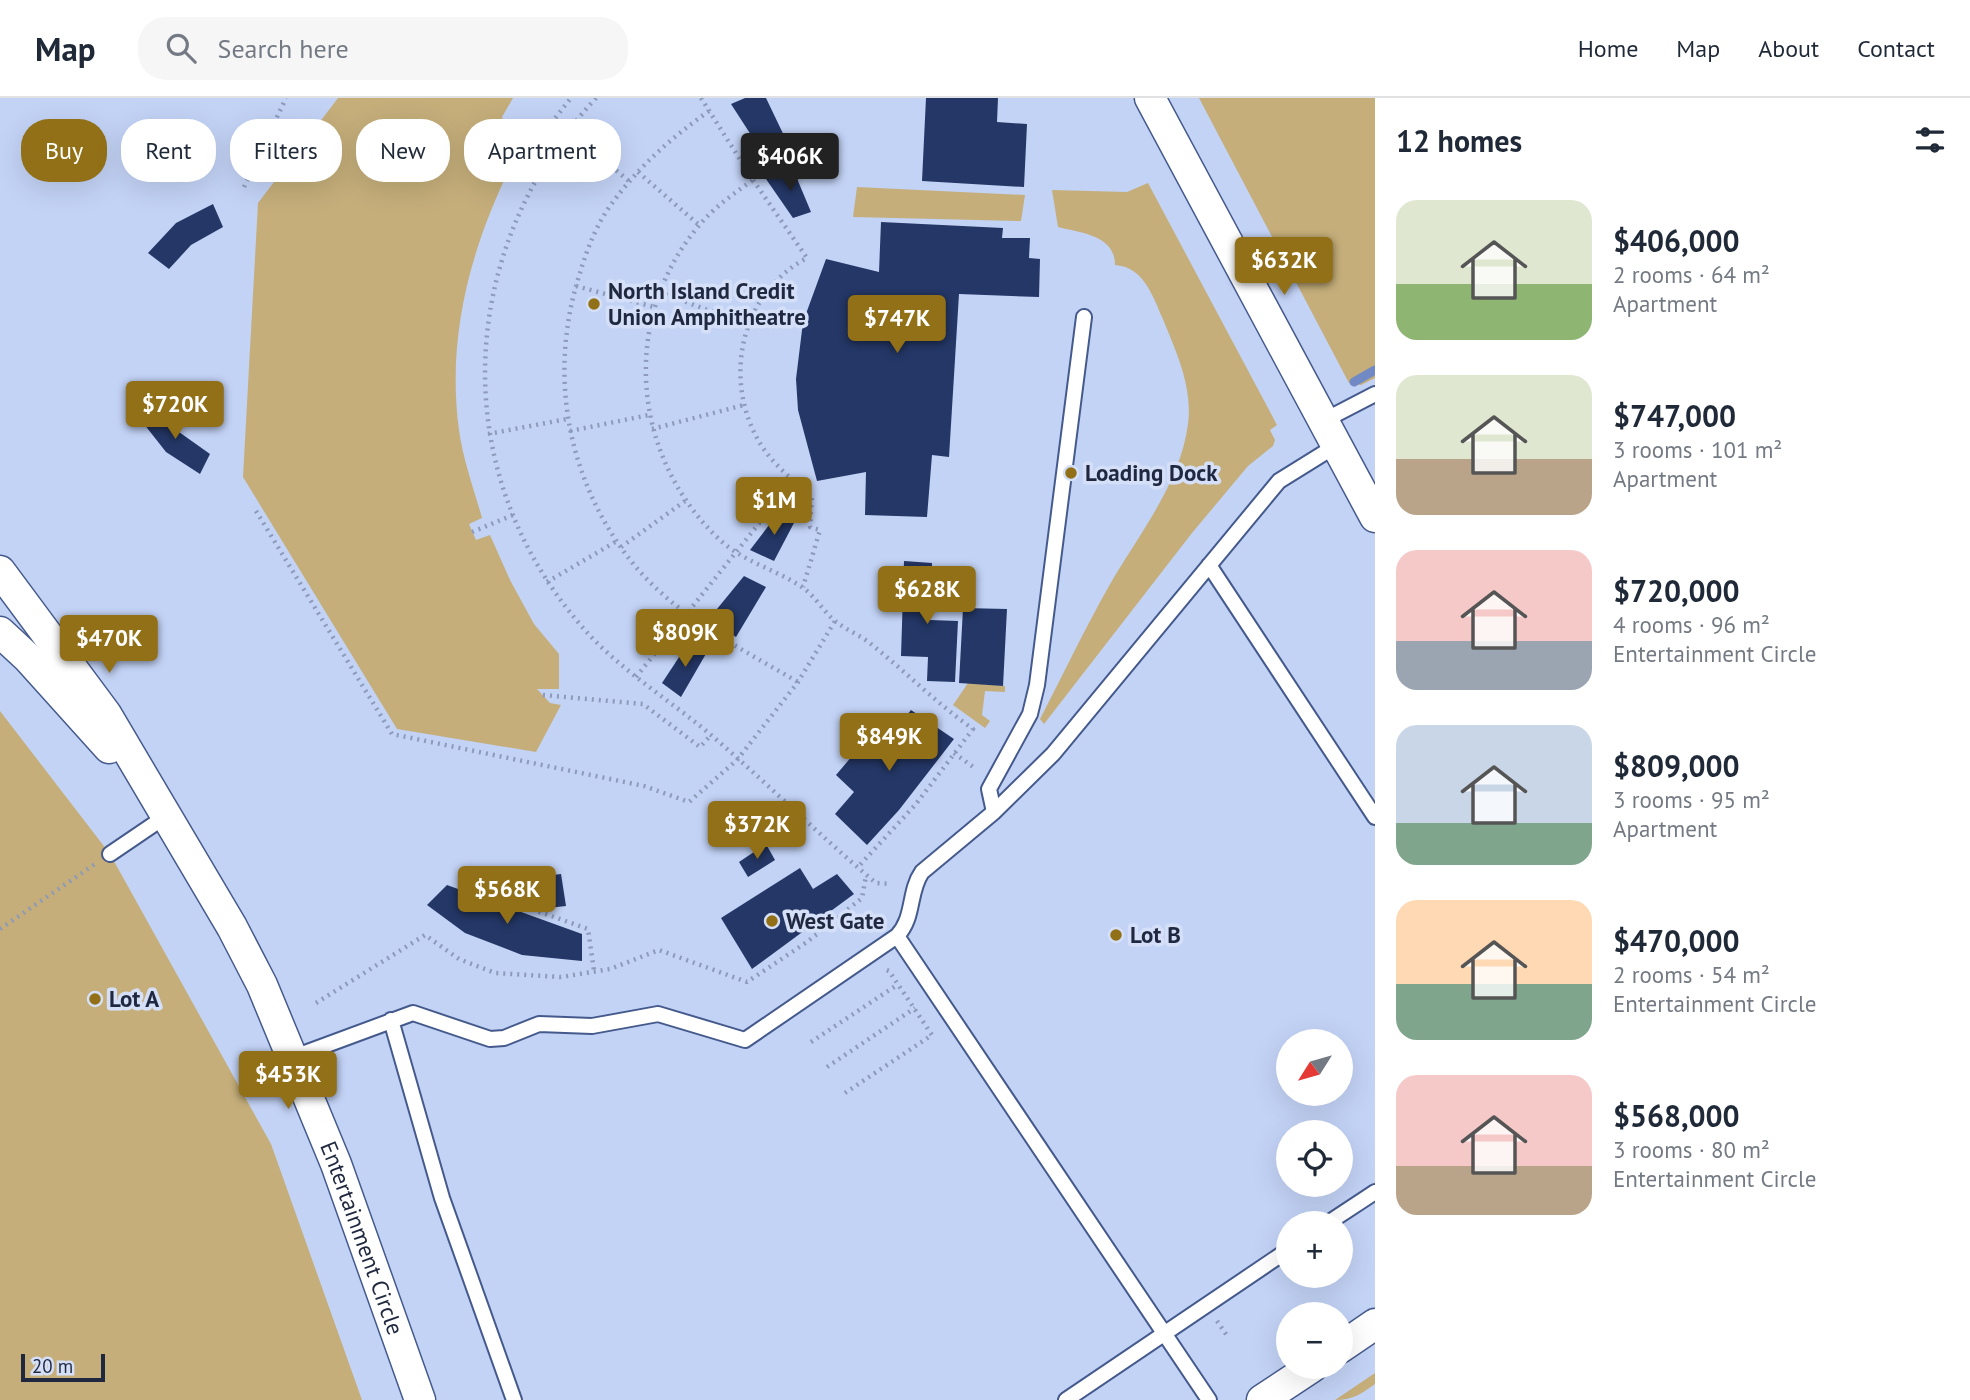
<!DOCTYPE html>
<html lang="en">
<head>
<meta charset="utf-8">
<style>
	:root { --surface:#fff; --page:#f6f6f7; --text:#1f2937; --muted:#747a83; --line:#e0e1e3; --accent:#927017 }
	body { margin:0; font-family:"PT Sans",sans-serif; background:var(--page); color:var(--text); height:100vh; display:flex; flex-direction:column; font-size:26px; white-space:nowrap }
	* { box-sizing:border-box; margin:0 }
	p { font-size:23px; color:var(--muted) }
	.icon { flex:none; width:38px; height:38px; fill:none; stroke:currentColor; stroke-width:2; stroke-linecap:round; stroke-linejoin:round }
	.map { position:relative; flex:1; overflow:hidden }
	.details { display:flex; flex-direction:column; background:var(--surface); width:595px }
	.details>* { flex:none }
	.banner { position:absolute; left:21px; top:21px; width:665px; height:63px; display:flex; gap:14px }
	.needle { width:46px; rotate:233deg }
	.buttons { position:absolute; left:1276px; top:931px; display:grid; gap:14px }
	.buttons a { display:grid; place-items:center; width:77px; height:77px; border-radius:50%; background:var(--surface); box-shadow:0 7px 28px #0002; font-size:35px }
	.scale { position:absolute; left:21px; bottom:18px; width:84px; box-sizing:border-box; padding-left:7px; border:4px solid #1f283e; border-top:0; font-size:19px; line-height:24px; white-space:nowrap; color:#1f283e; -webkit-text-stroke:5px #d5e0f8; paint-order:stroke }
	.price { position:absolute; translate:-50% -60px; padding:0 16px; border-radius:7px; background:var(--accent); color:#fff; font-size:23px; line-height:46px; filter:drop-shadow(0 2px 4px #0008) }
	.price::after { content:''; position:absolute; left:50%; top:42px; width:21px; height:16px; margin-left:-10px; background:inherit; clip-path:polygon(0 0,100% 0,50% 100%) }
	.price.current { background:#222; color:#fff }
	ul { padding:0; list-style:none }
	li { display:flex; align-items:center; gap:21px; height:175px; padding:0 21px }
	li span { display:grid; place-items:center; flex:none; width:196px; height:140px; border-radius:21px; color:#555 }
	li>.icon { margin-inline-start:auto }
	span .icon { width:84px; height:84px; fill:#fffc; stroke-width:1 }
	li b { font-size:30px }
	h2 { display:flex; justify-content:space-between; align-items:center; height:84px; padding:0 21px; font-size:30px }
	.tag { padding:0 24px; border-radius:28px; background:var(--surface); box-shadow:0 7px 28px #0002; font-size:24px; line-height:63px }
	.tag.current { background:var(--accent); color:#fff }
	header { display:flex; align-items:center; gap:42px; box-sizing:border-box; height:98px; padding:0 35px; background:var(--surface); border-bottom:2px solid var(--line) }
	header strong { font-size:33px }
	nav { display:flex; gap:38px; margin-inline-start:auto; font-size:24px }
	.search { width:490px; height:63px; background:var(--page); display:flex; align-items:center; gap:18px; box-sizing:border-box; padding:0 24px; border-radius:28px; color:var(--muted); font-size:26px }
	main { display:flex; flex:1; min-height:0 }
	.map>svg:first-child { display:block }
	.green { fill:#c5ae7a }
	.lines { fill:none; stroke-linecap:round; stroke-linejoin:round }
	.stream { stroke:#718ac6; stroke-width:9 }
	.building { fill:#243766 }
	.lane-casing { stroke:#455a8c; stroke-width:18 }
	.street-casing { stroke:#455a8c; stroke-width:33 }
	.path { stroke:#8d9ab9; stroke-width:4.5; stroke-dasharray:2 5; stroke-linecap:butt }
	.lane { stroke:#fff; stroke-width:14 }
	.street { stroke:#fff; stroke-width:30 }
	.poi-dot { fill:#927017; stroke:#d5e0f8; stroke-width:2.5 }
	.labels { text-anchor:middle; stroke-width:7; stroke-linejoin:round; paint-order:stroke }
	.poi-label { font-size:23px; font-weight:bold; fill:#1f283e; stroke:#d5e0f8; text-anchor:start }
	.street-label { font-size:23px; fill:#1f283e; stroke:#d5e0f8 }
</style>
</head>
<body>
<header>
<strong>Map</strong>
<div class="search"><svg class="icon" aria-label="search" viewBox="0 0 24 24"><circle cx="10" cy="10" r="6"/><path d="M15 15l6 6"/></svg>Search here</div>
<nav><a>Home</a><a>Map</a><a>About</a><a>Contact</a></nav>
</header>
<main>
<div class="map">
<svg width="1375" height="1302" viewBox="0 0 1375 1302">
	<rect width="100%" height="100%" fill="#c3d3f6"/>
	<path class="green" d="M338 0H513L502 19 506 29 513 35 503 52 515 60C472 145 446 236 459 332 463 362 474 391 482 420L469 426 476 442 490 437 510 482 534 526 559 556V591H537L550 605 561 607 536 654 397 631 243 379 258 105Z
		M1199 0H1375V280L1361 287 1349 285Z
		M1148 85 1277 327 1270 332 1275 342 1273 348 1248 368 1192 435 1044 626 1040 621C1063 577 1084 532 1109 488 1138 437 1180 387 1188 326 1193 289 1176 253 1162 219 1152 196 1143 169 1115 167 1115 137 1081 135 1058 129L1052 92 1127 94Z
		M857 89 1025 97 1021 123 853 119Z
		M968 585 1005 588V594L985 593 982 617 990 623 985 630 953 607Z
		M0 613 110 756 271 1046 362 1302H0Z
		M1375 1275V1286C1361 1296 1353 1302 1335 1302Z"/>
	<g class="lines">
		<path class="stream" d="M1354 284 1375 272"/>
	</g>
	<path class="building" d="M745 0H766L788 46 762 54 731 6Z
		M926 0H998L997 24 1027 26 1024 89 922 83Z
		M793 71 811 114 793 120 766 81Z
		M213 106 223 129 191 147 169 171 148 155 176 125Z
		M881 124 1003 130 1002 140H1030L1029 160 1040 161 1039 199 959 196 949 359 932 357 927 419 865 417 866 374 817 383 798 312 796 281 803 224 826 161 879 174Z
		M159 308 179 334 210 356 200 376 166 354 140 321Z
		M779 414 795 423 774 463 750 452Z
		M904 463 932 465 930 522 958 523 955 584 927 583 928 559 901 558Z
		M744 478 766 489 736 539 708 522Z
		M963 510 1007 511 1003 588 959 585Z
		M689 544 707 554 681 599 662 585Z
		M911 612 954 641 899 712 867 747 835 716 854 694 836 677 881 624 893 634Z
		M766 746 775 762 748 779 739 764Z
		M800 770 813 791 837 776 854 796 752 871 721 820Z
		M561 776 566 808 548 810 544 778Z
		M447 787 582 836V863L522 857 465 835 427 807Z"/>
	<g class="lines">
		<g class="lane-casing">
			<path id="lane" d="M1323 323 1375 296
				M1209 467 1375 719
				M994 714 989 691 1030 616 1037 587 1084 219
				M110 756 166 718
				M897 838C915 819 908 794 922 774L994 714 1053 656 1279 383 1337 347
				M391 922 442 1100 514 1302
				M294 959 413 915 490 941 504 940 539 926 592 928 658 916 745 942 897 838 1209 1302
				M1328 1125 1375 1094
				M1066 1302 1288 1152"/>
		</g>
		<g class="street-casing">
			<g id="street">
				<path d="M1150 0 1375 419"/>
				<path id="s1" d="M0 473 106 616 232 829 262 887 336 1066 420 1302"/>
				<path d="M0 534 28 560 109 650"/>
				<path d="M1340 1250 1375 1226"/>
				<path d="M1262 1302 1312 1269"/>
			</g>
		</g>
		<path class="path" d="M596 0C458 149 445 367 578 524 615 569 666 599 711 637 767 685 819 737 876 785L891 786
			M701 0 753 82C733 96 713 110 697 130 620 223 632 359 719 441 743 464 775 471 802 489 815 498 823 513 835 523 846 532 860 537 871 546 906 574 936 605 973 631L916 706 858 769
			M709 13C671 40 638 69 610 108 596 128 587 151 580 175 547 276 567 385 635 468 679 520 740 550 798 584
			M568 32 630 84
			M538 42 571 0
			M508 43 546 67
			M638 74 699 127
			M753 82 807 160C742 194 723 277 757 340 769 363 792 382 812 398L810 429 820 432 803 489
			M244 89 286 0
			M576 188 654 209
			M659 194 748 227
			M652 331 744 307
			M570 333 649 317
			M488 336 567 321
			M256 413 392 636 644 688 689 704 737 662 798 584 835 523
			M472 434 513 417
			M621 449 685 403
			M547 484 617 443
			M636 579 793 383
			M543 597 643 606 700 649 711 637
			M954 655 976 671
			M466 788 588 831 594 873
			M0 831 95 766
			M316 905 425 837 459 861 495 875 561 879 610 871 659 852 747 884 807 844 862 800 866 778
			M811 944 897 887
			M827 969 915 910
			M845 995 932 937 889 873 884 871
			M1217 1223 1228 1239"/>
		<use href="#lane" class="lane"/>
		<use href="#street" class="street"/>
	</g>
	<g class="poi-dot">
		<circle cx="594" cy="206" r="7"/>
		<circle cx="1071" cy="375" r="7"/>
		<circle cx="772" cy="823" r="7"/>
		<circle cx="1116" cy="837" r="7"/>
		<circle cx="95" cy="901" r="7"/>
	</g>
	<g class="labels">
		<g class="poi-label">
			<text x="608" y="201">North Island Credit<tspan x="608" dy="26">Union Amphitheatre</tspan></text>
			<text x="1085" y="383">Loading Dock</text>
			<text x="786" y="831">West Gate</text>
			<text x="1130" y="845">Lot B</text>
			<text x="109" y="909">Lot A</text>
		</g>
		<g class="street-label">
			<text dy="8" stroke="none"><textPath href="#s1" startOffset="763">Entertainment Circle</textPath></text>
		</g>
	</g>
</svg>
<div class="buttons">
<a><svg class="needle" viewBox="-14 -14 28 28"><path d="M0-13l5 13h-10z" fill="#e53935"/><path d="M0 13l5-13h-10z" fill="#747a83"/></svg></a>
<a><svg class="icon" aria-label="locate" viewBox="0 0 24 24"><circle cx="12" cy="12" r="6"/><path d="M12 2v4M12 18v4M2 12h4M18 12h4"/></svg></a>
<a>+</a>
<a>−</a>
</div>
<div class="scale">20 m</div>
<b class="price current" style="left:790px;top:95px">$406K</b>
<b class="price" style="left:1284px;top:199px">$632K</b>
<b class="price" style="left:897px;top:257px">$747K</b>
<b class="price" style="left:175px;top:343px">$720K</b>
<b class="price" style="left:774px;top:439px">$1M</b>
<b class="price" style="left:927px;top:528px">$628K</b>
<b class="price" style="left:685px;top:571px">$809K</b>
<b class="price" style="left:109px;top:577px">$470K</b>
<b class="price" style="left:889px;top:675px">$849K</b>
<b class="price" style="left:757px;top:763px">$372K</b>
<b class="price" style="left:507px;top:828px">$568K</b>
<b class="price" style="left:288px;top:1013px">$453K</b>
<div class="banner">
<a class="tag current">Buy</a>
<a class="tag">Rent</a>
<a class="tag">Filters</a>
<a class="tag">New</a>
<a class="tag">Apartment</a>
</div>
</div>
<section class="details">
<h2>12 homes<svg class="icon" aria-label="filters" viewBox="0 0 24 24"><path d="M4 7h16M4 17h16"/><circle cx="9" cy="7" r="2"/><circle cx="15" cy="17" r="2"/></svg></h2>
<ul>
<li><span style="background:linear-gradient(#dfe7d0 60%,#8fb573 0)"><svg class="icon" aria-label="home" viewBox="0 0 24 24"><path d="M3 11l9-7 9 7M6 9v11h12V9"/></svg></span><div><b>$406,000</b><p>2 rooms · 64 m²</p><p>Apartment</p></div></li>
<li><span style="background:linear-gradient(#dfe7d0 60%,#b9a48a 0)"><svg class="icon" aria-label="home" viewBox="0 0 24 24"><path d="M3 11l9-7 9 7M6 9v11h12V9"/></svg></span><div><b>$747,000</b><p>3 rooms · 101 m²</p><p>Apartment</p></div></li>
<li><span style="background:linear-gradient(#f6c9c9 65%,#9aa5b1 0)"><svg class="icon" aria-label="home" viewBox="0 0 24 24"><path d="M3 11l9-7 9 7M6 9v11h12V9"/></svg></span><div><b>$720,000</b><p>4 rooms · 96 m²</p><p>Entertainment Circle</p></div></li>
<li><span style="background:linear-gradient(#c9d6e8 70%,#7fa58c 0)"><svg class="icon" aria-label="home" viewBox="0 0 24 24"><path d="M3 11l9-7 9 7M6 9v11h12V9"/></svg></span><div><b>$809,000</b><p>3 rooms · 95 m²</p><p>Apartment</p></div></li>
<li><span style="background:linear-gradient(#ffd9b3 60%,#7fa58c 0)"><svg class="icon" aria-label="home" viewBox="0 0 24 24"><path d="M3 11l9-7 9 7M6 9v11h12V9"/></svg></span><div><b>$470,000</b><p>2 rooms · 54 m²</p><p>Entertainment Circle</p></div></li>
<li><span style="background:linear-gradient(#f6c9c9 65%,#b9a48a 0)"><svg class="icon" aria-label="home" viewBox="0 0 24 24"><path d="M3 11l9-7 9 7M6 9v11h12V9"/></svg></span><div><b>$568,000</b><p>3 rooms · 80 m²</p><p>Entertainment Circle</p></div></li>
</ul>
</section>
</main>
</body>
</html>
